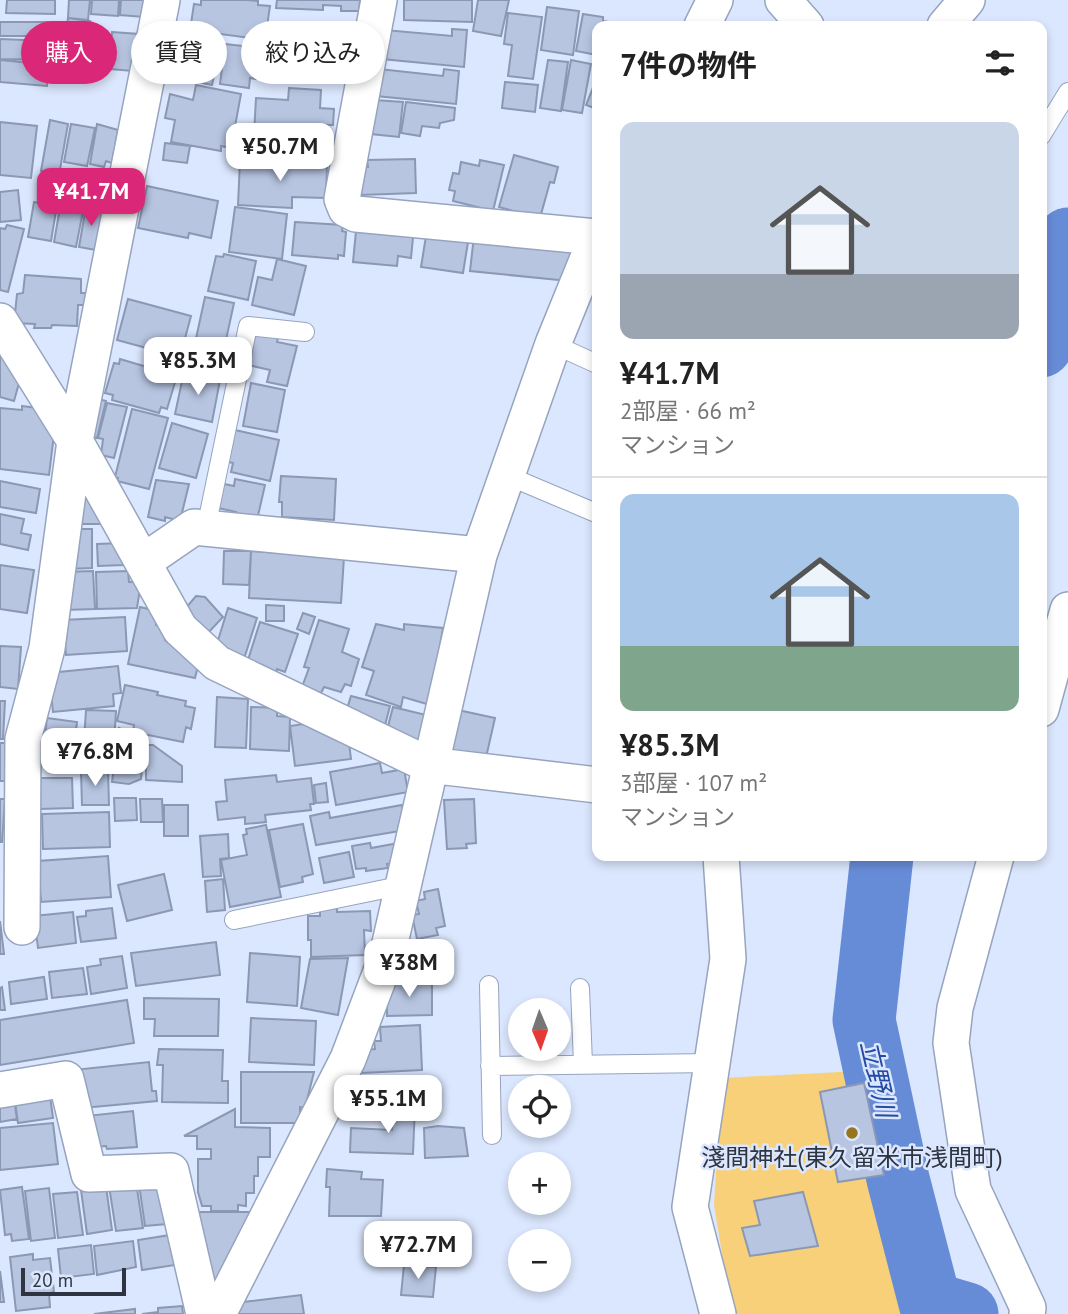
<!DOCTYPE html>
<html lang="ja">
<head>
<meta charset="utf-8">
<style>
	:root { --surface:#fff; --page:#f2f2f2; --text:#222; --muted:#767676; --line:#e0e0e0; --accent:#db2777 }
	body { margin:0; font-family:"PT Sans","Noto Sans JP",sans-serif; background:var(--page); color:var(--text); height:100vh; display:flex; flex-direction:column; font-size:26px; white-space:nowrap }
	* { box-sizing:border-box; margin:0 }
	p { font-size:23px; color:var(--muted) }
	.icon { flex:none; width:38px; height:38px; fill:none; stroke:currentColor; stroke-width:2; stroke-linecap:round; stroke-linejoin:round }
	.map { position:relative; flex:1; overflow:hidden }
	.drawer { position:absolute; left:592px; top:21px; width:455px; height:840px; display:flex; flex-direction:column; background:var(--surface); border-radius:14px; box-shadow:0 4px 10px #0003 }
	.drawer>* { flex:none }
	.banner { position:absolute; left:21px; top:21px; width:466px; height:63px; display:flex; gap:14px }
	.needle { width:46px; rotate:178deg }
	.fabs { position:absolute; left:508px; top:998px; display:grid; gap:14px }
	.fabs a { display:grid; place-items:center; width:63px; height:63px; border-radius:50%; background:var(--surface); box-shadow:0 4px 10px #0003; font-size:35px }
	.scale { position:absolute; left:21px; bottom:18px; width:105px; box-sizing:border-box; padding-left:7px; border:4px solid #2f3540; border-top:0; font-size:19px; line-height:24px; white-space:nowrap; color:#2f3540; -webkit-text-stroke:5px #dbe7fe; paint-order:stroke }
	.price { position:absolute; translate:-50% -60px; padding:0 16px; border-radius:14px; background:#fff; color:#222; font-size:23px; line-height:46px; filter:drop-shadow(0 2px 4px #0008) }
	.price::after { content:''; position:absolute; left:50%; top:42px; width:21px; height:16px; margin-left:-10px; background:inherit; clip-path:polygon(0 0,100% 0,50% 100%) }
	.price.active { background:var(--accent); color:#fff }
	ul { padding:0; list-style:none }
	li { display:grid; align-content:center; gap:14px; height:371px; padding:0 28px }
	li+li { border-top:2px solid var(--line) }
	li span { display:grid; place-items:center; height:217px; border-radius:14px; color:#555 }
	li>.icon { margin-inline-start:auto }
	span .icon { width:126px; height:126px; fill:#fffc; stroke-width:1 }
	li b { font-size:30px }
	h2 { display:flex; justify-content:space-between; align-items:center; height:84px; padding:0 28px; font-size:30px }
	.pill { padding:0 24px; border-radius:32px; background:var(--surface); box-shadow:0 4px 10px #0003; font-size:24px; line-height:63px }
	.pill.active { background:var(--accent); color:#fff }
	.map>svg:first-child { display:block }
	.green { fill:#f7d079 }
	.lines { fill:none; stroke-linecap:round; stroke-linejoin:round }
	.river { stroke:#678cd7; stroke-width:63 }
	.building { fill:#b7c5e1; stroke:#8b98b3; stroke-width:2 }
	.lane-casing { stroke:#96a4bf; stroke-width:20 }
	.street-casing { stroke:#96a4bf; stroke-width:38 }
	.lane { stroke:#fff; stroke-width:18 }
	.street { stroke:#fff; stroke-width:35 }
	.poi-dot { fill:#97751e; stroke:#dbe7fe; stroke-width:2.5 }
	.labels { text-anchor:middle; stroke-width:5; stroke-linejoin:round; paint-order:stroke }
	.poi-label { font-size:24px; fill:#2f3540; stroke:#dbe7fe }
	.water-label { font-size:26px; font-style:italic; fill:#244aa3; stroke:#dbe7fe }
</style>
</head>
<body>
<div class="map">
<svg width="1068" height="1314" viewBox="0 0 1068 1314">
	<rect width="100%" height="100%" fill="#dbe7fe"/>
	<path class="green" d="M860 1071 922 1314H732L714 1205 722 1078Z"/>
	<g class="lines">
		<path class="river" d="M1041 346 1068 239
			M882 856 864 1020 898 1179 930 1303 967 1314"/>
	</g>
	<path class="building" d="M7 0H55V14L6 13Z
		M69 0H90L88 20 68 18Z
		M92 0H119L118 16 91 14Z
		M121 0H145L144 17 120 15Z
		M201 0H247L258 1V5L270 6 265 40 190 30 194 4 201 5Z
		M277 0H360L359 11H341V6L323 5V10L276 8Z
		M404 0H472V22L404 20Z
		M478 0H509L501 36 473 31Z
		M547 7 579 11 573 55 541 50Z
		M508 13 542 17 533 79 508 76 512 45 504 44Z
		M583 14 603 17V21L614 23 613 26H597V55L576 51Z
		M68 18 90 21 83 65 62 62Z
		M0 22H52V36H0Z
		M327 26H356L355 49 326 48Z
		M452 29 467 30 464 67 382 59 385 30 452 36Z
		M112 32 139 34 133 71 110 69Z
		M0 39 50 41 49 60 0 59Z
		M225 44 260 48 256 79 250 78 249 88 220 84Z
		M174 47 193 50 194 47 219 51 212 85 164 75 167 56 172 57Z
		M0 60 49 65 47 86 0 82Z
		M548 60 568 62 561 111 540 108Z
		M571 60 591 64 582 113 562 110Z
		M379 69 443 76 444 69 459 71 456 104 376 96Z
		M597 78V109L586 105Z
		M505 82 538 85 535 112 502 108Z
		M196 85 241 94 231 148 221 146V151L171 142 175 120 165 118 170 94 193 100Z
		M289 88 321 90 320 108 334 109 333 125H327V139L254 134 256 98 288 100Z
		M374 100 403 102 399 137 371 134Z
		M406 102 455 108 454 120 440 123 439 128 422 126 420 136 401 133Z
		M50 120 68 124 59 175 41 171Z
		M0 122 37 126 31 178 0 175Z
		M71 124 95 128 87 166 64 162Z
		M97 124 118 130 112 163 106 161 104 167 90 164Z
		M165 143 190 146 187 163 163 160Z
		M514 155 558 167 554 183 550 182 540 218 499 207Z
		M415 159 416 193 360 195V167H368L367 160Z
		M480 160 504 165 493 211 453 201 455 191 449 190 453 173 459 174 461 162 479 166Z
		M240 161 327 165 326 198 292 197V208L238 205Z
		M147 186 218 201 211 238 189 233 188 238 138 228Z
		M18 190 21 220 0 222V192Z
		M34 202 57 205 51 241 28 237Z
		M61 202 84 206 76 247 54 242Z
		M86 207 103 210 96 250 79 247Z
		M235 207 287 214 282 259 229 252Z
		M357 221 414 227 411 258 398 256 397 266 353 262Z
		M295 222 343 225 342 231 346 232 344 256 338 255V259L292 255Z
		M7 225 24 229 8 292 0 290V228L5 229Z
		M427 230 469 236 463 273 421 267Z
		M474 236 573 247 568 281 470 271Z
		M224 254 256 261 248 300 208 291 216 256 223 257Z
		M277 259 306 266 294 315 252 305 258 277 272 280Z
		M25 275 81 279V293H86L85 305H78L77 326 52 325 51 328H34L35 324 14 323 17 294 23 293Z
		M205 297 234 303 221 363 192 357Z
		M128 299 191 316 180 357 117 340Z
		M256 333 278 338 277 342 297 346 287 386 267 382 270 370 248 365Z
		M2 350 21 376 14 401 0 397V358Z
		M120 359 167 373 166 376 176 379 167 409 161 407 159 413 112 400 113 395 105 393 114 363 119 364Z
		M184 372 220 380 212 422 175 414Z
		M251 383 285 390 277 432 243 426Z
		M86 396 106 401 97 438 91 437Z
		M107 403 127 407 114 458 101 455 103 439 98 438Z
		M22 406 45 409 55 426 49 475 0 469V408L22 410Z
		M132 409 168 418 149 489 117 481 118 478 115 477Z
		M172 423 208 434 196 478 159 468Z
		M235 430 279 440 270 481 231 472 233 463 228 462Z
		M281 476 336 479 334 520 282 517V502H279Z
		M235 479 265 485 257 520 235 516 236 512 214 507 219 483 234 486Z
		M156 480 189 484 180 521 165 517V521L148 517Z
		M0 481 40 489 36 513 0 507Z
		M73 492H97L106 524H73Z
		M0 514 24 519 21 533 31 535 28 550 0 544Z
		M67 529H92V568L67 569Z
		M123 543 124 565 98 566 97 544Z
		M224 551H251L249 585 223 584Z
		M251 551 344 557 341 603 249 598Z
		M0 565 34 570 27 613 0 609Z
		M93 571 95 609 64 610 63 572Z
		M128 571 129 582H141L137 608 97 609 96 572Z
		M196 596 205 597 223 617 207 634 185 609Z
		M266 605 284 606V621H266Z
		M140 607 157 611 156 625 164 627 165 640 198 666 195 678 128 664Z
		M228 608 257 618 244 659 215 650Z
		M303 613 315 617 309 634 297 629Z
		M125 617 127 651 66 655 63 620Z
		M319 620 349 629 342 652 359 659 351 686 345 684 341 692 324 687 321 693 302 687 309 668 304 667Z
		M260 622 298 634 285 672 277 669 276 672 247 663Z
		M376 624 404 630V624L443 628 430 705 403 697 401 707 366 695 374 671 362 667Z
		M0 646 21 647 18 689 0 687Z
		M118 666 121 693 113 694 114 706 53 712 49 673Z
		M125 685 158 692 157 695 186 701 185 706 195 708 191 729 186 727 183 742 133 732 134 725 117 721Z
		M351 696 390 706 384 729 346 712Z
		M217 697 248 699 246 748 215 747Z
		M0 701H5L3 739H0Z
		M251 707 277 708V716L290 717 289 751 250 749Z
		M393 707 426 715 421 743 387 730Z
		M86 710 116 711 113 759 83 757Z
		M458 710 495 718 485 762 448 757Z
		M47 718 77 722 73 757 43 754Z
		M310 723 349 743 351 759 295 766 290 726Z
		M119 728 145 742 141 779 129 784 112 782Z
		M0 743H8L6 781H0Z
		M146 745H153L182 766V782L146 780Z
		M380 763 382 773 404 769 408 792 336 805 330 772Z
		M81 771H108L109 805H82Z
		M276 775 277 782 311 778 314 804H310L311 810 265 815 266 822 245 824V817L218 820 216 802 227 801 225 780Z
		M38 778H72L73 808 39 809Z
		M326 783 328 802 316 803 314 785Z
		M114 798H136L137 820 115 821Z
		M0 799H5L2 842H0Z
		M140 799H162L163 822H141Z
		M474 799 476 843 466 844 467 848 447 849 444 800Z
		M164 805H188V836H164Z
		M402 805 406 830 316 845 310 816 329 812 330 818Z
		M109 812 110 847 43 849 42 814Z
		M303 824 313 874 302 877 303 882 280 887 269 830Z
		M266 825 281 897 230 907 221 860 247 855 243 835 247 834 246 829Z
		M228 834 229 858 220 859 221 876 203 877 200 836Z
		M404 842 401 861 387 864 388 868 366 871V868L356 869 352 846 370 843 371 848Z
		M349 852 354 877 324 883 319 858Z
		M108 856 111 897 41 902 38 861Z
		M164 874 172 910 127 921 118 885Z
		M223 879 225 910 207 912 205 881Z
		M438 889 445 926 436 928 438 935 417 939 412 915 419 914 416 901 425 899 424 892Z
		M112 908 116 938 81 942 77 917 86 916V911Z
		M337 908V912L370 911 371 931 364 930 365 955 311 957V940H308V916H320V909Z
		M73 912 76 943 38 948 34 916Z
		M0 921 4 954H0Z
		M216 942 220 975 136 986 131 953Z
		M401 942 438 943 436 969H433L432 975 400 974Z
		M250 953 300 957 297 1006 247 1002Z
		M122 956 127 988 91 994 87 967 101 965 100 959Z
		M348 958 338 1015 301 1008 310 959Z
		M83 968 87 994 52 998 49 972Z
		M44 977 47 999 11 1004 9 982Z
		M387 982H432V1015L387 1016Z
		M2 987 5 1010H0V988Z
		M144 998 219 999 218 1036H154L155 1019H144Z
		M127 1000 134 1043 0 1065V1020Z
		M251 1018 316 1021 314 1065 249 1062Z
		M420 1025 422 1070 362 1073 361 1050 375 1049 374 1041H381L380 1027Z
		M159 1049 223 1050 222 1081H228V1103L162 1102 163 1065H157Z
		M149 1062 152 1091H156L157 1101 83 1108 73 1070Z
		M241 1072H314L305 1108 300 1107V1123H241Z
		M386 1077 387 1102H375L376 1113 341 1114 340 1090 343 1078Z
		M864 1083 884 1175 838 1182 820 1092Z
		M14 1095 50 1096 53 1118 18 1123Z
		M14 1099 17 1119 0 1122V1101Z
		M393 1104 415 1105 413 1154 350 1152 351 1128 392 1130Z
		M235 1109V1127L270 1128V1157H258V1176H254V1193H246V1206L238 1205V1211H211V1206H202L198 1192V1159H211V1149H197V1136H184Z
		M133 1111 137 1147 107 1149 106 1146 95 1147 86 1116Z
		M53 1123 58 1164 0 1170V1128Z
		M438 1126 464 1128 468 1156 425 1158 424 1128Z
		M327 1169 362 1172 361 1179 383 1180 381 1216H329L330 1187H326Z
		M157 1181 160 1202H164L167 1224 145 1226 139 1184Z
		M136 1182 143 1228 116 1231 109 1186Z
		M106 1186 112 1230 87 1234 81 1190Z
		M22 1187 29 1239 12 1241 11 1234 5 1235 0 1190Z
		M49 1188 55 1238 31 1241 25 1191Z
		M77 1192 83 1235 58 1238 53 1194Z
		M803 1192 818 1246 750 1256 742 1228 760 1225 754 1201Z
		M193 1212H252L220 1281 213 1280Z
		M170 1235 175 1265 142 1270 138 1240Z
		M133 1241 136 1267 97 1275 94 1246Z
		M91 1245 94 1274 61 1278 58 1249Z
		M33 1254V1260L50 1258 54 1292 49 1293 50 1307 16 1311 10 1257Z
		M404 1265 436 1267 433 1297 401 1295Z
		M0 1271 4 1302H0Z
		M301 1295 304 1314H238L243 1302Z
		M301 1295 304 1314H238L243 1302Z
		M182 1306 183 1314H142L158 1312V1308Z
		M135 1309V1314H94Z"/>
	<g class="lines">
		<g class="lane-casing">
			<path id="lane" d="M1041 136 1068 92
				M553 344 597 364
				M506 475 596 513
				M206 528 248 326 305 332
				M234 920 404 885
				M489 985 492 1135
				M580 988 583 1064
				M490 1066 711 1063"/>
		</g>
		<g class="street-casing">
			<path id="street" d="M379 0 342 199 346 209 356 214 596 237
				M783 0 806 26
				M702 26 715 0
				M945 26 967 0
				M0 321 75 441 180 629 217 663 429 765 597 785
				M143 562 194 527 479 555
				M1041 709 1068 610
				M996 856 955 1008 951 1043 973 1190 1028 1308 1027 1314
				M22 927 23 739 47 648 75 441 162 0
				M0 1090 66 1079 89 1174 171 1171 204 1314
				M218 1314 348 1059 387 956 479 555 553 344 597 236
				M718 1314 690 1207 728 959 721 856"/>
		</g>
		<use href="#lane" class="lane"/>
		<use href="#street" class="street"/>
	</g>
	<circle class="poi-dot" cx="852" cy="1133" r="7"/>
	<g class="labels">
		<g class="poi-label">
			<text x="852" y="1166">淺間神社(東久留米市浅間町)</text>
		</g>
		<g class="water-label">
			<text transform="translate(878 1079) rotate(77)" y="9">立野川</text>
		</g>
	</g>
</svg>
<div class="fabs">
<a><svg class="needle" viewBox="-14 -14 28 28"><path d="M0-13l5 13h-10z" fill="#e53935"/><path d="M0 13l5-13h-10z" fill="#767676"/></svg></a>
<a><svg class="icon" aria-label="locate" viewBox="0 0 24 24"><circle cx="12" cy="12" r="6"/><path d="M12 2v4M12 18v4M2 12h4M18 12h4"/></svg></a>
<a>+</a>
<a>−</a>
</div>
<div class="scale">20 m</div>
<b class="price" style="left:280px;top:183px">¥50.7M</b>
<b class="price active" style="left:91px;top:228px">¥41.7M</b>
<b class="price" style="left:198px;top:397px">¥85.3M</b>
<b class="price" style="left:95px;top:788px">¥76.8M</b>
<b class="price" style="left:409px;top:999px">¥38M</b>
<b class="price" style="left:388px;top:1135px">¥55.1M</b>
<b class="price" style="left:418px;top:1281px">¥72.7M</b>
<div class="banner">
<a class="pill active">購入</a>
<a class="pill">賃貸</a>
<a class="pill">絞り込み</a>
</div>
<section class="drawer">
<h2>7件の物件<svg class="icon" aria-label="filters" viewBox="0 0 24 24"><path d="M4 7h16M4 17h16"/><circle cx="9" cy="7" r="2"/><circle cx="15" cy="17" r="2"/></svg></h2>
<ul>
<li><span style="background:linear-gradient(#c9d6e8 70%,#9aa5b1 0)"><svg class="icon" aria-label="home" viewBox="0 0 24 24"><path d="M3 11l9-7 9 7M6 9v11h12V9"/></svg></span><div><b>¥41.7M</b><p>2部屋 · 66 m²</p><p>マンション</p></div></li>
<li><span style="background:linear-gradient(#a9c7e8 70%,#7fa58c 0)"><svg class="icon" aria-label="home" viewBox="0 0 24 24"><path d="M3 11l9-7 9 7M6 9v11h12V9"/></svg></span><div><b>¥85.3M</b><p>3部屋 · 107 m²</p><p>マンション</p></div></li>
</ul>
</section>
</div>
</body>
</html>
